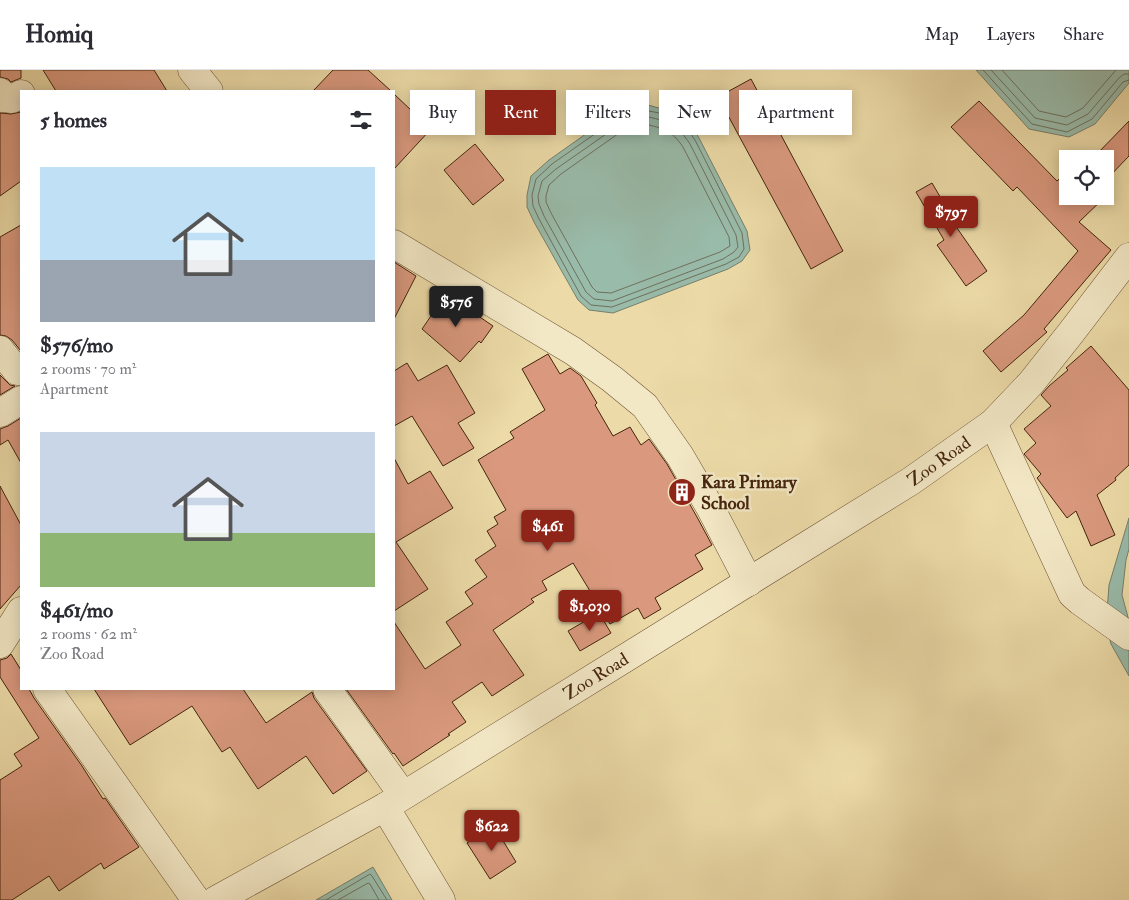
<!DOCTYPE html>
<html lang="en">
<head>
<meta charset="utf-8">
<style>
	:root { --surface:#fff; --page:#f7f7f7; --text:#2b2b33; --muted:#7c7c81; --line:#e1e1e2; --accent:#8f2418 }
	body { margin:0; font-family:"IM FELL Double Pica",serif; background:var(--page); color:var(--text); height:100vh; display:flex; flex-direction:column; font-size:19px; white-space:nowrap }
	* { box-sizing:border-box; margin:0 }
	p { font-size:16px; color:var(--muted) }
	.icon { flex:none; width:28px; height:28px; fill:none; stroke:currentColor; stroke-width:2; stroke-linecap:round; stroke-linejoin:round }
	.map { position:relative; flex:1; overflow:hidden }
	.drawer { position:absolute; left:20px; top:20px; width:375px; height:600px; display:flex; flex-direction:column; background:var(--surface); border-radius:0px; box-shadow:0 2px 12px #0003 }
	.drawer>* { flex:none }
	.hud { position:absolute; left:410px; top:20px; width:475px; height:45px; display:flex; gap:10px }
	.tools { position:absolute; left:1059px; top:80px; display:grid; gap:10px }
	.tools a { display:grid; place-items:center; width:55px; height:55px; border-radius:0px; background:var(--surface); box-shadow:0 2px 12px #0003; font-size:25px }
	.price { position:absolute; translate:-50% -42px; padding:0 11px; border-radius:5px; background:var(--accent); color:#fff; font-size:16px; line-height:32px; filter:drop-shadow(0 1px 2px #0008) }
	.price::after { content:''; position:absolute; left:50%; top:30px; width:15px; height:11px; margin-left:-8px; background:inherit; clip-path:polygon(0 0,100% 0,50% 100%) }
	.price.selected { background:#222; color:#fff }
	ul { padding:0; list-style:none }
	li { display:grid; align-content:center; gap:10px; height:265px; padding:0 20px }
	li span { display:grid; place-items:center; height:155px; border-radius:0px; color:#555 }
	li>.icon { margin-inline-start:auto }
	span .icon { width:90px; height:90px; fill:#fffc; stroke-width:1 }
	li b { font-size:21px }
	h2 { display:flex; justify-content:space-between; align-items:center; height:60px; padding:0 20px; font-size:21px }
	.tag { padding:0 18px; border-radius:0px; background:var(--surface); box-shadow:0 2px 12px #0003; font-size:18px; line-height:45px }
	.tag.selected { background:var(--accent); color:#fff }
	header { display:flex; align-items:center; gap:30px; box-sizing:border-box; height:70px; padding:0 25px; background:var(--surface); border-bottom:1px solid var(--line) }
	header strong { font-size:24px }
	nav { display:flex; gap:28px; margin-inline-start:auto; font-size:18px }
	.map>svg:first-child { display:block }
	.water { fill:#9ba; stroke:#777f6b }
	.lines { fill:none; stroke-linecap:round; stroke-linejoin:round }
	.shore { stroke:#6e705c; stroke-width:1 }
	.building { fill:#da997e; stroke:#44240d }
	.minor-casing { stroke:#6e5234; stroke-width:29 }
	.minor { stroke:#f3e8c6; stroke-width:28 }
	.labels { text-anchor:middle; stroke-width:5; stroke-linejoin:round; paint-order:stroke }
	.street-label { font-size:18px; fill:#44240d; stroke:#f3e8c6 }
	.poi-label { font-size:18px; font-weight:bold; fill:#44240d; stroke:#f3e8c6; text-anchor:start }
</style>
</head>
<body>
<header>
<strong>Homiq</strong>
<nav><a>Map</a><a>Layers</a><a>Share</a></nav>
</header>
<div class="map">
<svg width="1129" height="830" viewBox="0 0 1129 830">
	<rect width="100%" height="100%" fill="#ecdba8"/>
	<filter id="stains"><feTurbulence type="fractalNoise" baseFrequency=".004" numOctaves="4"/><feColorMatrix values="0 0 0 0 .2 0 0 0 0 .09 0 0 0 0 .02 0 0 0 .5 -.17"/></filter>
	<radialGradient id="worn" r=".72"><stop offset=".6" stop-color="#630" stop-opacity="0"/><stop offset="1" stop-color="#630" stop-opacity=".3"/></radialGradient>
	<path class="water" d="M976 0H1129V13L1095 54 1069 67 1029 59Z
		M644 34 670 41 689 52 699 68 747 161 750 180 742 191 728 199 613 243 589 240 578 230 534 152 527 137V125L531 106 549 90 614 44Z
		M1129 448V479L1126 490 1122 525 1129 551V606L1111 574 1106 555 1109 515Z
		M373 797 392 830H316Z"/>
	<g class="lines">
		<path class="shore" d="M983 0 1032 54 1067 62 1092 49 1123 12 1129 10
			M991 0 1035 48 1067 55 1088 44 1119 8 1124 4H1129
			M1002 0 1039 41 1066 47 1083 38 1116 0
			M644 40 669 45 685 56 695 70 742 163 744 179 739 187 726 194 612 237 591 235 581 226 539 149 533 136 532 125 536 109 552 94 616 49Z
			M644 46C667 51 676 53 690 74L736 165 738 177 734 182 723 189 612 231 594 229 586 222 544 146 539 134 538 126 542 111 556 99 619 55Z
			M645 54C665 59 671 60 683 77L729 167 730 176 720 182 611 223 597 222 592 217 551 143 546 132V126L549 115 561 104 622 61Z
			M326 830 370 804 372 806 387 830
			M338 830 368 813 370 814 379 830"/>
	</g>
	<path class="building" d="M0 0H21V8L11 12 8 9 0 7Z
		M43 0H154L167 21H56Z
		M333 0H368L391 21H313Z
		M751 9 843 181 811 199 718 27Z
		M394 24 431 59 394 99Z
		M979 31 1057 111 1068 101V126H1106L1079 152 1111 180 1044 259 1047 262 1001 302 983 281 1024 245 1078 181 1017 117 1013 121 951 57Z
		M21 42V111L0 126V43L11 44Z
		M1129 51V86L1105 111V89H1092Z
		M475 74 504 110 473 135 444 100Z
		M932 113 952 147 950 148 987 201 966 216 937 175 944 170 916 122Z
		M21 155V281L12 270 6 266 0 265V167Z
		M394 192 416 206 394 249Z
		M446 224 493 256 481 273 479 271 460 292 422 259Z
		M1091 276 1129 320V395L1115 408 1116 410 1097 425 1115 465 1091 476 1076 441 1067 448 1037 408 1041 404 1024 384 1036 373 1024 359 1051 336 1041 325 1049 316 1068 300 1066 298Z
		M548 284 560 304 570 298 581 306 597 333 595 335 613 366 630 357 641 375 649 369 667 394 697 447 712 475 695 485 703 499 655 528 661 539 644 549 638 538 610 554 573 493 542 511 547 520 531 529 534 532 493 560 524 605 492 626 482 612 452 632 466 652 448 664 450 665 403 696 394 683 393 684 346 619H394V552L425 599 461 575 446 552 473 534 465 522 487 507 475 490 496 476 487 461 498 454 494 447 506 440 478 390 514 368 510 362 545 340 522 299Z
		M407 293 418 311 447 295 475 343 458 353 474 378 443 396 412 346 394 356V301Z
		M0 305 10 315 15 316 0 325Z
		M21 348V393L8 370 0 375V359L8 356Z
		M394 388 408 414 430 401 453 438 396 472 428 519 394 541Z
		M0 416 21 455V515L0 539Z
		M599 543 611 563 580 581 568 561Z
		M11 584 21 600V619H29L34 628 82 696 103 729 105 728 139 777 104 799 101 793 59 821 49 806 12 830H0V710L22 696 14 684 39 668 0 607V590L7 588Z
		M94 619H243L266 653 312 622 314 628 367 701 333 724 306 686 258 719 230 677 222 682 192 636 130 675Z
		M494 756 516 792 490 809 467 773Z"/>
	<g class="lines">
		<g class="minor-casing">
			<g id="minor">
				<path d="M192 0 209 21"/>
				<path d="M0 22 3 28 12 29 21 24"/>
				<path d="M394 174 573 281 612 309 645 336 680 386 711 439 749 512"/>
				<path d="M0 280 17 301H21"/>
				<path d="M0 343 21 330"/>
				<path d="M993 353 1072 524 1080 531 1129 566"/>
				<path d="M0 574 21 541"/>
				<path d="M47 619 196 830"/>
				<path d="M327 619 403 725"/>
				<path d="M385 737 441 830"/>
				<path id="s1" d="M216 830 385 737 911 411 993 353 1031 313 1070 264 1129 187"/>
			</g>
		</g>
		<use href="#minor" class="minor"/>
	</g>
	<defs>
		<g id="building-disc" transform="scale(1.4375)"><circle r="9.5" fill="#8f2418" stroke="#f3e8c6"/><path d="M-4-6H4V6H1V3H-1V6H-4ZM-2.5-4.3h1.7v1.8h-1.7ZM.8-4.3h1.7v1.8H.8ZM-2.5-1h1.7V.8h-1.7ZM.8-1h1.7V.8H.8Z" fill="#fff"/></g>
	</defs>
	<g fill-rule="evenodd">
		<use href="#building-disc" x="682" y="422"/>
	</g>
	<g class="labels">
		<g class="street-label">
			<text dy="6" stroke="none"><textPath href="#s1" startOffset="846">Zoo Road</textPath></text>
			<text dy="6" stroke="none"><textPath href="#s1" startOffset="441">Zoo Road</textPath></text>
		</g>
		<g class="poi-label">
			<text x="701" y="418">Kara Primary<tspan x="701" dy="21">School</tspan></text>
		</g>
	</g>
	<rect width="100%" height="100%" filter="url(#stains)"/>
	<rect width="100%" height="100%" fill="url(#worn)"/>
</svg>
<div class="tools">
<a><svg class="icon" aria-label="locate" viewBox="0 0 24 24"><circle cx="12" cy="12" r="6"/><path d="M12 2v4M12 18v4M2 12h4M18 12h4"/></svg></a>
</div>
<b class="price" style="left:951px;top:168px">$797</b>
<b class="price selected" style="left:456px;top:258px">$576</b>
<b class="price" style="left:548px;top:482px">$461</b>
<b class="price" style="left:590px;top:562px">$1,030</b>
<b class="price" style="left:492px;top:782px">$622</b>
<div class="hud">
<a class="tag">Buy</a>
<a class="tag selected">Rent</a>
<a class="tag">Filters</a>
<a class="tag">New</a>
<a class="tag">Apartment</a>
</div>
<section class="drawer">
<h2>5 homes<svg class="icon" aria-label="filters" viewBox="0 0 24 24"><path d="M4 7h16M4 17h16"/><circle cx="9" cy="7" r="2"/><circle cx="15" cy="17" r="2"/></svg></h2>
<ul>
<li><span style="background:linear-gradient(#bfe0f5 60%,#9aa5b1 0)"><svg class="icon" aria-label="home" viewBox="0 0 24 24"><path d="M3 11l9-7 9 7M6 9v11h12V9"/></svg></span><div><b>$576/mo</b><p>2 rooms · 70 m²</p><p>Apartment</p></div></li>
<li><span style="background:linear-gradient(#c9d6e8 65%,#8fb573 0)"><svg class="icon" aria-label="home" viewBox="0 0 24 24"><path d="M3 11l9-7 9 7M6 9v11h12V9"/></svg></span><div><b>$461/mo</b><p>2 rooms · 62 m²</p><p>Zoo Road</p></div></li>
</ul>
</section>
</div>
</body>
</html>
